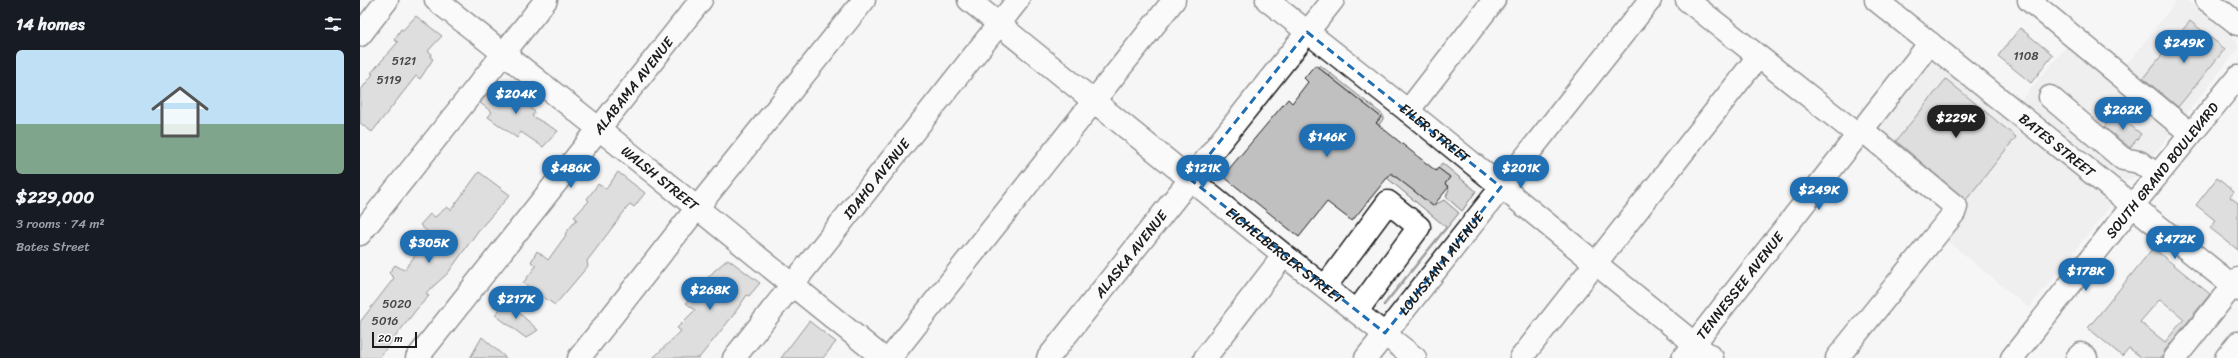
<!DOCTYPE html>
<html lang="en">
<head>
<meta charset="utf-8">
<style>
	:root { --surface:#171b24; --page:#242831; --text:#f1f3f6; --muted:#9ea1a6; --accent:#1f6fb2 }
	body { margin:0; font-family:Sriracha,sans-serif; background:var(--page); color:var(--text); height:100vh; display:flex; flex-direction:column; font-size:15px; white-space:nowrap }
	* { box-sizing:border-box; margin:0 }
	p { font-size:13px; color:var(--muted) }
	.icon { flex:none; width:22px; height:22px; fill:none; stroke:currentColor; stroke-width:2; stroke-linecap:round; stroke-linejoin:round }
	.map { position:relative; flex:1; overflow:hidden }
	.drawer { display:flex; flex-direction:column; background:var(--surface); width:360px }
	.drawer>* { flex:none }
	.scale { position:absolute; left:12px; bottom:10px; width:45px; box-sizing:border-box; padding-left:4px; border:2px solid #1c1c1c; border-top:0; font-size:11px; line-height:14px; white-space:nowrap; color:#1c1c1c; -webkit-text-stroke:3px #fff; paint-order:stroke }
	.price { position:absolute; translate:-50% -34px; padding:0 9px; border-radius:14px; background:var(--accent); color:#fff; font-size:13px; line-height:26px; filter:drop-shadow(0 1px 2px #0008) }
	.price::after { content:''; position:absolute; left:50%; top:24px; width:12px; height:9px; margin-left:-6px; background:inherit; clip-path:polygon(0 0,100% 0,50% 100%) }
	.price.current { background:#222; color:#fff }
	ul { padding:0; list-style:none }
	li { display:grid; align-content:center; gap:8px; height:212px; padding:0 16px }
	li span { display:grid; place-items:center; height:124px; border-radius:6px; color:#555 }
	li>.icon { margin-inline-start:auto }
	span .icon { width:72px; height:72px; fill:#fffc; stroke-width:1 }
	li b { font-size:17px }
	h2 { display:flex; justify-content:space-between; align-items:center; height:48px; padding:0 16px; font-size:17px }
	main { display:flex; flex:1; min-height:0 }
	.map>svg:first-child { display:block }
	.built { fill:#e6e6e6 }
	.green { fill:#d6d6d6; stroke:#797979 }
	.building { fill:#c0c0c0; stroke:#1c1c1c; fill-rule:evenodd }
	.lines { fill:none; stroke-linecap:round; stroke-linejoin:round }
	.minor-casing { stroke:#1c1c1c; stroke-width:25 }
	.major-casing { stroke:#1c1c1c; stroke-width:25 }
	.minor { stroke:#fff; stroke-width:22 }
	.major { stroke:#fff; stroke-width:22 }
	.marked { fill:none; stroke:#1f6fb2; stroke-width:3; stroke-dasharray:8 5; stroke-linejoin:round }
	.labels { text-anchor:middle; stroke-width:3; stroke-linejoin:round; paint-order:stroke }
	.number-label { font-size:12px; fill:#454545 }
	.street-label { font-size:14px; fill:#1c1c1c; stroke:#fff }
</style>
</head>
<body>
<main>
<section class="drawer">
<h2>14 homes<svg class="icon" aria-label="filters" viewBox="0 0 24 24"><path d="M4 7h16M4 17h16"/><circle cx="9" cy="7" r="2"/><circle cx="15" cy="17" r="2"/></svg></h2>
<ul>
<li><span style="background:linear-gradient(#bfe0f5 60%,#7fa58c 0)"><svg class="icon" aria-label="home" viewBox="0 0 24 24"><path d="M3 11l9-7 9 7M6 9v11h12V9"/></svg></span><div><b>$229,000</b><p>3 rooms · 74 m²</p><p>Bates Street</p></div></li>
</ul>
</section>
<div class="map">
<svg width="1878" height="358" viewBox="0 0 1878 358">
	<rect width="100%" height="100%" fill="#f6f6f6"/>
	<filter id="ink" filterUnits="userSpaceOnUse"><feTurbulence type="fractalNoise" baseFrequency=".025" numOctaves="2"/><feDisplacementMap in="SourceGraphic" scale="8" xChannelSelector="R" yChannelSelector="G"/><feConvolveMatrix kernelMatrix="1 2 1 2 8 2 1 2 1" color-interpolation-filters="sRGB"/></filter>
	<g filter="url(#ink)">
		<path class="built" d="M1817 0H1826L1876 40 1878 49 1775 178 1765 181 1760 180 1661 100 1711 41 1763 69Z
			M1575 61 1582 63 1749 203V208L1669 308 1580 235 1604 206 1513 133 1566 67Z"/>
		<path class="green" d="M960 65 1023 115V119L1019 125 1016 124 1021 117 958 67Z
			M1082 163 1116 191 1102 211 1086 197 1089 189 1085 184 1090 177 1078 168Z
			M1031 173 1073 206 1084 200 1099 213 1024 306 1023 305 1086 227 1027 178Z"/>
		<path class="building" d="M56 16 82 36 68 51 72 54 70 57 73 59 60 79 56 76 12 132 0 123V91L13 74 11 73 38 42 34 40 41 29 43 30Z
			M1830 21 1865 49 1818 107 1783 78Z
			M1660 28 1693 55 1671 83 1638 56Z
			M955 65 1021 117 1016 123 1076 171 1078 168 1090 177 1085 184 1089 187 1073 206 1031 173 992 221 967 202 939 237 863 176 928 99 932 103 948 82 944 78Z
			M1586 79 1656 137 1606 200 1536 141Z
			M138 80 175 112 172 116 198 131 183 147 161 132 157 138 128 117 132 112 120 103Z
			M1759 116 1781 134 1770 148 1744 127 1752 117 1756 120Z
			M119 172 150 195 118 231 88 273 66 293 69 296 56 310 19 358H0V322L34 278 29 273 35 265 44 270 71 235 60 225 70 214 75 217 87 207 91 210Z
			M258 172 285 193 274 207 270 204 227 261 228 266 195 305 163 283 176 266 171 262 177 251 188 260 206 235 205 234 217 219 214 217 229 201 227 199 238 184 246 189Z
			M1857 178 1874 192 1870 197 1878 203V250L1850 228 1856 221 1836 205Z
			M1793 248 1850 294 1805 350 1803 358H1782L1769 348 1762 356 1728 328ZM1800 299 1824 319 1805 342 1780 322Z
			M368 259 400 283 389 296 387 295 372 317 339 358H293L321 331 317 328 335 310 326 303 354 271Z
			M146 301 178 330 166 338 135 315Z
			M449 321 476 342 463 358H421Z
			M122 337 146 358H110Z"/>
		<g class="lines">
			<g class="minor-casing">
				<g id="minor">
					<path id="s1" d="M76 0 238 128 523 358"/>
					<path id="s2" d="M609 0 924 255 1055 358"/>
					<path id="s3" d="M907 0 1048 111 1352 358"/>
					<path d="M1327 0 1497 134"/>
					<path d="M1669 0 1831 134"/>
					<path d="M1847 0 1878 24"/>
					<path d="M0 35 27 0"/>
					<path d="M1690 97 1763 159 1779 162 1797 175"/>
					<path d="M1048 111 1134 0"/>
					<path d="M1773 205 1878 77"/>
					<path d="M0 234 186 0"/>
					<path d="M965 287 1028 202 1059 227 997 311"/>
					<path id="s4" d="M57 358 341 0"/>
					<path d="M219 358 337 208 504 0"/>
					<path id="s5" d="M374 358 658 0"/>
					<path d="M530 358 814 0"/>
					<path id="s6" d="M688 358 973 0"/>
					<path d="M845 358 924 255"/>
					<path id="s7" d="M1006 358 1290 0"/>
					<path d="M1161 358 1398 57"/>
					<path id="s8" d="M1323 358 1570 43"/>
					<path d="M1477 358 1594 213 1596 207 1501 129"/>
					<path d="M1717 358 1721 354 1726 358"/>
					<path d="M1815 358 1878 279"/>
					<path d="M1866 358 1878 343"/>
				</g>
			</g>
			<g class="major-casing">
				<g id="major">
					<path id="s9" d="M1516 0 1878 290"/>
					<path d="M1652 358 1773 205"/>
				</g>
			</g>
			<use href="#minor" class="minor"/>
			<use href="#major" class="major"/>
		</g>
	</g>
	<path d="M0 0H1878V358H0ZM947 32 1141 187 1025 333 830 179Z" fill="#f6f6f6" fill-opacity=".55" fill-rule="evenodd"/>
	<path class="marked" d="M947 32 1141 187 1025 333 830 179Z"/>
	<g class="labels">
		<g class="number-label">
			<text x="1666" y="60">1108</text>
			<text x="44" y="65">5121</text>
			<text x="29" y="84">5119</text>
			<text x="37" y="308">5020</text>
			<text x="25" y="325">5016</text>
		</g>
		<g class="street-label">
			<text dy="5" stroke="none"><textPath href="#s4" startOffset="348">ALABAMA AVENUE</textPath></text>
			<text dy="5" stroke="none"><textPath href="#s3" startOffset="214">EILER STREET</textPath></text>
			<text dy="5" stroke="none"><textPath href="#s9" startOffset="232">BATES STREET</textPath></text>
			<text transform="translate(1802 170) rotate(-51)" y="5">SOUTH GRAND BOULEVARD</text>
			<text dy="5" stroke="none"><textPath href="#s1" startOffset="286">WALSH STREET</textPath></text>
			<text dy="5" stroke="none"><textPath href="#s5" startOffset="229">IDAHO AVENUE</textPath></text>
			<text dy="5" stroke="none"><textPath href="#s6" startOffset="133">ALASKA AVENUE</textPath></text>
			<text dy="5" stroke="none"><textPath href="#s2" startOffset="406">EICHELBERGER STREET</textPath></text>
			<text dy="5" stroke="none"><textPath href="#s7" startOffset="121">LOUISIANA AVENUE</textPath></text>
			<text dy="5" stroke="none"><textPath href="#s8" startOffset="92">TENNESSEE AVENUE</textPath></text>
		</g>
	</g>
</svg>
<div class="scale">20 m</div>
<b class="price" style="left:1824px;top:64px">$249K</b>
<b class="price" style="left:156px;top:115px">$204K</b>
<b class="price" style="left:1763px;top:131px">$262K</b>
<b class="price current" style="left:1596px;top:139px">$229K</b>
<b class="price" style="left:967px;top:158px">$146K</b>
<b class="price" style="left:211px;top:189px">$486K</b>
<b class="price" style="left:843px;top:189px">$121K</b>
<b class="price" style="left:1161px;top:189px">$201K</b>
<b class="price" style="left:1459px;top:211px">$249K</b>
<b class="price" style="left:1815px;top:260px">$472K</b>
<b class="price" style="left:69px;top:264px">$305K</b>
<b class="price" style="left:1726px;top:292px">$178K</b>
<b class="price" style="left:350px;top:311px">$268K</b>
<b class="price" style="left:156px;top:320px">$217K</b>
</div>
</main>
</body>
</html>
